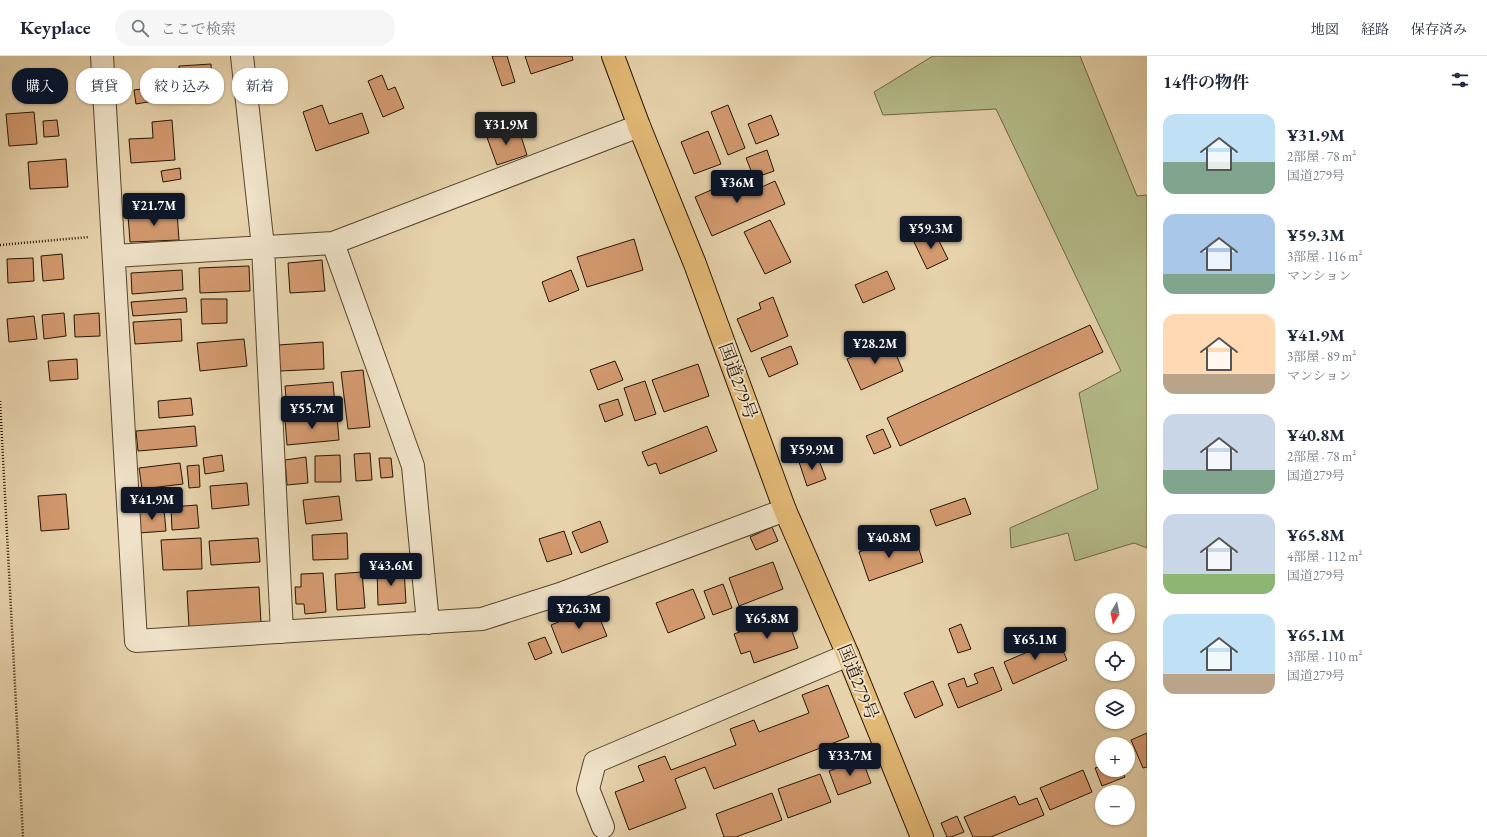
<!DOCTYPE html>
<html lang="ja">
<head>
<meta charset="utf-8">
<style>
	:root { --surface:#fff; --page:#f6f6f7; --text:#1f2937; --muted:#747a83; --line:#e0e1e3; --accent:#111827 }
	body { margin:0; font-family:"EB Garamond","Noto Serif JP",serif; background:var(--page); color:var(--text); height:100vh; display:flex; flex-direction:column; font-size:15px; white-space:nowrap }
	* { box-sizing:border-box; margin:0 }
	p { font-size:13px; color:var(--muted) }
	.icon { flex:none; width:22px; height:22px; fill:none; stroke:currentColor; stroke-width:2; stroke-linecap:round; stroke-linejoin:round }
	.map { position:relative; flex:1; overflow:hidden }
	.details { display:flex; flex-direction:column; background:var(--surface); width:340px }
	.details>* { flex:none }
	.banner { position:absolute; left:12px; top:12px; width:380px; height:36px; display:flex; gap:8px }
	.needle { width:26px; rotate:190deg }
	.buttons { position:absolute; left:1095px; top:537px; display:grid; gap:8px }
	.buttons a { display:grid; place-items:center; width:40px; height:40px; border-radius:50%; background:var(--surface); box-shadow:0 1px 3px #0004; font-size:20px }
	.price { position:absolute; translate:-50% -34px; padding:0 9px; border-radius:4px; background:var(--accent); color:#fff; font-size:13px; line-height:26px; filter:drop-shadow(0 1px 2px #0008) }
	.price::after { content:''; position:absolute; left:50%; top:24px; width:12px; height:9px; margin-left:-6px; background:inherit; clip-path:polygon(0 0,100% 0,50% 100%) }
	.price.on { background:#222; color:#fff }
	ul { padding:0; list-style:none }
	li { display:flex; align-items:center; gap:12px; height:100px; padding:0 16px }
	li span { display:grid; place-items:center; flex:none; width:112px; height:80px; border-radius:12px; color:#555 }
	li>.icon { margin-inline-start:auto }
	span .icon { width:48px; height:48px; fill:#fffc; stroke-width:1 }
	li b { font-size:17px }
	h2 { display:flex; justify-content:space-between; align-items:center; height:48px; padding:0 16px; font-size:17px }
	.chip { padding:0 14px; border-radius:16px; background:var(--surface); box-shadow:0 1px 3px #0004; font-size:14px; line-height:36px }
	.chip.on { background:var(--accent); color:#fff }
	header { display:flex; align-items:center; gap:24px; box-sizing:border-box; height:56px; padding:0 20px; background:var(--surface); border-bottom:1px solid var(--line) }
	header strong { font-size:19px }
	nav { display:flex; gap:22px; margin-inline-start:auto; font-size:14px }
	.search { width:280px; height:36px; background:var(--page); display:flex; align-items:center; gap:10px; box-sizing:border-box; padding:0 14px; border-radius:16px; color:var(--muted); font-size:15px }
	main { display:flex; flex:1; min-height:0 }
	.map>svg:first-child { display:block }
	.green { fill:#b4bc89; stroke:#6d6845 }
	.building { fill:#d3996f; stroke:#261501 }
	.lines { fill:none; stroke-linecap:round; stroke-linejoin:round }
	.minor-casing { stroke:#56442c; stroke-width:24 }
	.highway-casing { stroke:#261501; stroke-width:24 }
	.path { stroke:#261501; stroke-width:2.5; stroke-dasharray:1 2; stroke-linecap:butt }
	.minor { stroke:#efe2c8; stroke-width:22 }
	.highway { stroke:#e3b976; stroke-width:22 }
	.labels { text-anchor:middle; stroke-width:4; stroke-linejoin:round; paint-order:stroke }
	.street-label { font-size:18px; fill:#261501; stroke:#efe2c8 }
</style>
</head>
<body>
<header>
<strong>Keyplace</strong>
<div class="search"><svg class="icon" aria-label="search" viewBox="0 0 24 24"><circle cx="10" cy="10" r="6"/><path d="M15 15l6 6"/></svg>ここで検索</div>
<nav><a>地図</a><a>経路</a><a>保存済み</a></nav>
</header>
<main>
<div class="map">
<svg width="1147" height="781" viewBox="0 0 1147 781">
	<rect width="100%" height="100%" fill="#e6d2ab"/>
	<filter id="stains"><feTurbulence type="fractalNoise" baseFrequency=".005" numOctaves="4"/><feColorMatrix values="0 0 0 0 .2 0 0 0 0 .09 0 0 0 0 .02 0 0 0 .5 -.17"/></filter>
	<radialGradient id="worn" r=".72"><stop offset=".6" stop-color="#630" stop-opacity="0"/><stop offset="1" stop-color="#630" stop-opacity=".3"/></radialGradient>
	<path class="green" d="M933 0H1080L1137 140 1147 139V492L1134 487 1075 505 1068 477 1011 492 1010 472 1098 433 1079 337 1121 315 996 53 883 59 874 36Z"/>
	<path class="building" d="M492 0H507L515 26 502 30Z
		M525 0H572L573 4 531 18Z
		M211 8 212 29 180 31 179 10Z
		M382 19 388 34 395 31 404 52 383 61 368 25Z
		M157 31 159 44 136 48 134 34Z
		M322 49 329 68 362 57 369 77 316 95 303 56Z
		M728 49 745 92 728 99 711 56Z
		M34 56 37 88 9 90 6 58Z
		M771 59 779 79 756 88 748 68Z
		M57 64 59 80 44 81 43 65Z
		M172 64 175 104 131 107 129 83 153 82 152 66Z
		M500 71 503 80 519 74 527 99 497 109 485 76Z
		M708 75 721 108 694 118 681 86Z
		M767 94 774 115 754 122 746 102Z
		M66 103 68 131 30 133 28 106Z
		M180 112 181 123 163 126 161 115Z
		M746 119 753 135 775 125 785 148 712 180 695 141Z
		M177 156 179 184 130 186 128 159Z
		M770 164 791 206 765 218 744 176Z
		M934 175 948 203 927 213 914 186Z
		M634 183 643 214 587 231 577 201Z
		M62 198 64 223 43 225 41 200Z
		M33 202 34 225 8 227 7 203Z
		M322 204 325 235 290 237 288 207Z
		M249 210 250 235 200 237 199 212Z
		M182 214 183 234 132 238 131 217Z
		M571 214 579 234 549 246 542 226Z
		M887 215 895 233 863 247 855 229Z
		M773 241 788 280 751 296 737 263 761 253 759 247Z
		M186 242 187 256 133 260 131 246Z
		M201 243H227V267L202 268Z
		M64 257 66 280 44 283 42 259Z
		M99 257 100 280 75 281 74 259Z
		M34 260 37 283 9 286 7 263Z
		M181 263 182 285 135 288 133 266Z
		M1090 269 1103 296 900 390 887 362Z
		M244 283 247 310 200 315 197 287Z
		M890 284 903 315 861 334 847 303Z
		M323 286 324 313 280 315 278 289Z
		M791 290 798 308 769 321 761 302Z
		M77 303 78 323 50 325 48 305Z
		M615 305 623 324 598 334 590 314Z
		M698 308 709 340 664 356 652 324Z
		M363 314 370 371 348 373 341 316Z
		M645 325 656 358 635 365 624 332Z
		M333 326 335 350 287 354 285 330Z
		M191 342 193 359 159 362 158 345Z
		M618 343 623 359 605 366 599 349Z
		M337 360 339 384 287 389 285 364Z
		M195 370 197 390 138 395 136 375Z
		M707 370 717 395 660 418 656 407 648 410 642 396Z
		M883 373 891 391 874 398 866 380Z
		M370 397 372 424 356 425 354 398Z
		M222 399 224 415 205 418 203 402Z
		M340 399 341 426H315V400Z
		M817 399 826 423 807 430 799 406Z
		M306 401 308 427 287 429 285 404Z
		M379 402H391L393 421 381 422Z
		M180 407 183 428 142 433 139 412Z
		M199 409 200 431 189 432 187 410Z
		M247 427 249 449 212 453 210 430Z
		M66 438 69 473 41 475 38 440Z
		M339 440 342 464 306 468 303 444Z
		M965 442 971 458 936 470 930 454Z
		M197 449 199 472 172 474 171 451Z
		M164 453 166 475 139 477 137 455Z
		M600 465 608 486 581 497 572 476Z
		M772 471 778 485 756 494 750 481Z
		M564 475 572 498 547 506 539 483Z
		M347 477 348 503 313 504 312 479Z
		M201 482 202 513 163 514 161 484Z
		M258 482 260 506 211 509 209 485Z
		M900 482 903 492 917 487 923 506 869 525 859 496Z
		M773 506 783 533 739 550 729 522Z
		M404 513 406 547 378 549 377 514Z
		M362 516 365 552 337 554 335 518Z
		M323 517 326 556 305 558 304 548H296L295 531H301V518Z
		M723 528 732 552 713 559 704 535Z
		M259 531 261 567 189 571 187 535Z
		M693 533 705 562 668 577 656 547Z
		M595 551 607 580 562 597 551 569Z
		M786 559 798 592 754 607 750 595 741 598 734 578Z
		M961 568 971 593 958 597 949 573Z
		M545 581 552 597 535 604 528 587Z
		M1058 583 1067 604 1013 628 1004 606Z
		M993 611 1002 634 958 652 948 628 964 622 967 631 978 627 974 618Z
		M933 625 943 649 915 662 904 637Z
		M828 629 849 681 714 733 705 711 675 723 686 752 629 774 615 736 644 725 638 710 665 700 671 714 736 689 730 673 754 664 759 676 809 657 802 639Z
		M1147 677V711L1143 712 1131 684Z
		M862 703 871 727 838 739 829 715Z
		M1102 710V714H1122L1125 721 1102 730 1095 712Z
		M1083 714 1092 736 1050 754 1040 732Z
		M820 718 831 746 788 762 778 733Z
		M772 737 782 764 736 781H724L716 758Z
		M1015 740 1019 749 1037 742 1044 759 991 781H973L964 761Z
		M957 760 964 776 951 781H947L941 767Z"/>
	<g class="lines">
		<g class="minor-casing">
			<path id="minor" d="M102 0 136 585 482 563 560 538 785 454
				M242 0 263 191 282 576
				M333 187 413 410 428 567
				M114 200 333 187 639 70
				M603 771 588 733 595 706 848 599"/>
		</g>
		<g class="highway-casing">
			<path id="highway" d="M613 0 639 70 695 208 785 454 848 599 922 781"/>
		</g>
		<path class="path" d="M0 189 89 181
			M0 345 23 781"/>
		<use href="#minor" class="minor"/>
		<use href="#highway" class="highway"/>
	</g>
	<g class="labels">
		<g class="street-label">
			<text transform="translate(738 325) rotate(70)" y="6">国道279号</text>
			<text transform="translate(858 626) rotate(68)" y="6">国道279号</text>
		</g>
	</g>
	<rect width="100%" height="100%" filter="url(#stains)"/>
	<rect width="100%" height="100%" fill="url(#worn)"/>
</svg>
<div class="buttons">
<a><svg class="needle" viewBox="-14 -14 28 28"><path d="M0-13l5 13h-10z" fill="#e53935"/><path d="M0 13l5-13h-10z" fill="#747a83"/></svg></a>
<a><svg class="icon" aria-label="locate" viewBox="0 0 24 24"><circle cx="12" cy="12" r="6"/><path d="M12 2v4M12 18v4M2 12h4M18 12h4"/></svg></a>
<a><svg class="icon" aria-label="layers" viewBox="0 0 24 24"><path d="M12 4l9 5-9 5-9-5zM3 14l9 5 9-5"/></svg></a>
<a>+</a>
<a>−</a>
</div>
<b class="price on" style="left:506px;top:90px">¥31.9M</b>
<b class="price" style="left:737px;top:148px">¥36M</b>
<b class="price" style="left:154px;top:171px">¥21.7M</b>
<b class="price" style="left:931px;top:194px">¥59.3M</b>
<b class="price" style="left:875px;top:309px">¥28.2M</b>
<b class="price" style="left:312px;top:374px">¥55.7M</b>
<b class="price" style="left:812px;top:415px">¥59.9M</b>
<b class="price" style="left:152px;top:465px">¥41.9M</b>
<b class="price" style="left:889px;top:503px">¥40.8M</b>
<b class="price" style="left:391px;top:531px">¥43.6M</b>
<b class="price" style="left:579px;top:574px">¥26.3M</b>
<b class="price" style="left:767px;top:584px">¥65.8M</b>
<b class="price" style="left:1035px;top:605px">¥65.1M</b>
<b class="price" style="left:850px;top:721px">¥33.7M</b>
<div class="banner">
<a class="chip on">購入</a>
<a class="chip">賃貸</a>
<a class="chip">絞り込み</a>
<a class="chip">新着</a>
</div>
</div>
<section class="details">
<h2>14件の物件<svg class="icon" aria-label="filters" viewBox="0 0 24 24"><path d="M4 7h16M4 17h16"/><circle cx="9" cy="7" r="2"/><circle cx="15" cy="17" r="2"/></svg></h2>
<ul>
<li><span style="background:linear-gradient(#bfe0f5 60%,#7fa58c 0)"><svg class="icon" aria-label="home" viewBox="0 0 24 24"><path d="M3 11l9-7 9 7M6 9v11h12V9"/></svg></span><div><b>¥31.9M</b><p>2部屋 · 78 m²</p><p>国道279号</p></div></li>
<li><span style="background:linear-gradient(#a9c7e8 75%,#7fa58c 0)"><svg class="icon" aria-label="home" viewBox="0 0 24 24"><path d="M3 11l9-7 9 7M6 9v11h12V9"/></svg></span><div><b>¥59.3M</b><p>3部屋 · 116 m²</p><p>マンション</p></div></li>
<li><span style="background:linear-gradient(#ffd9b3 75%,#b9a48a 0)"><svg class="icon" aria-label="home" viewBox="0 0 24 24"><path d="M3 11l9-7 9 7M6 9v11h12V9"/></svg></span><div><b>¥41.9M</b><p>3部屋 · 89 m²</p><p>マンション</p></div></li>
<li><span style="background:linear-gradient(#c9d6e8 70%,#7fa58c 0)"><svg class="icon" aria-label="home" viewBox="0 0 24 24"><path d="M3 11l9-7 9 7M6 9v11h12V9"/></svg></span><div><b>¥40.8M</b><p>2部屋 · 78 m²</p><p>国道279号</p></div></li>
<li><span style="background:linear-gradient(#c9d6e8 75%,#8fb573 0)"><svg class="icon" aria-label="home" viewBox="0 0 24 24"><path d="M3 11l9-7 9 7M6 9v11h12V9"/></svg></span><div><b>¥65.8M</b><p>4部屋 · 112 m²</p><p>国道279号</p></div></li>
<li><span style="background:linear-gradient(#bfe0f5 75%,#b9a48a 0)"><svg class="icon" aria-label="home" viewBox="0 0 24 24"><path d="M3 11l9-7 9 7M6 9v11h12V9"/></svg></span><div><b>¥65.1M</b><p>3部屋 · 110 m²</p><p>国道279号</p></div></li>
</ul>
</section>
</main>
</body>
</html>
